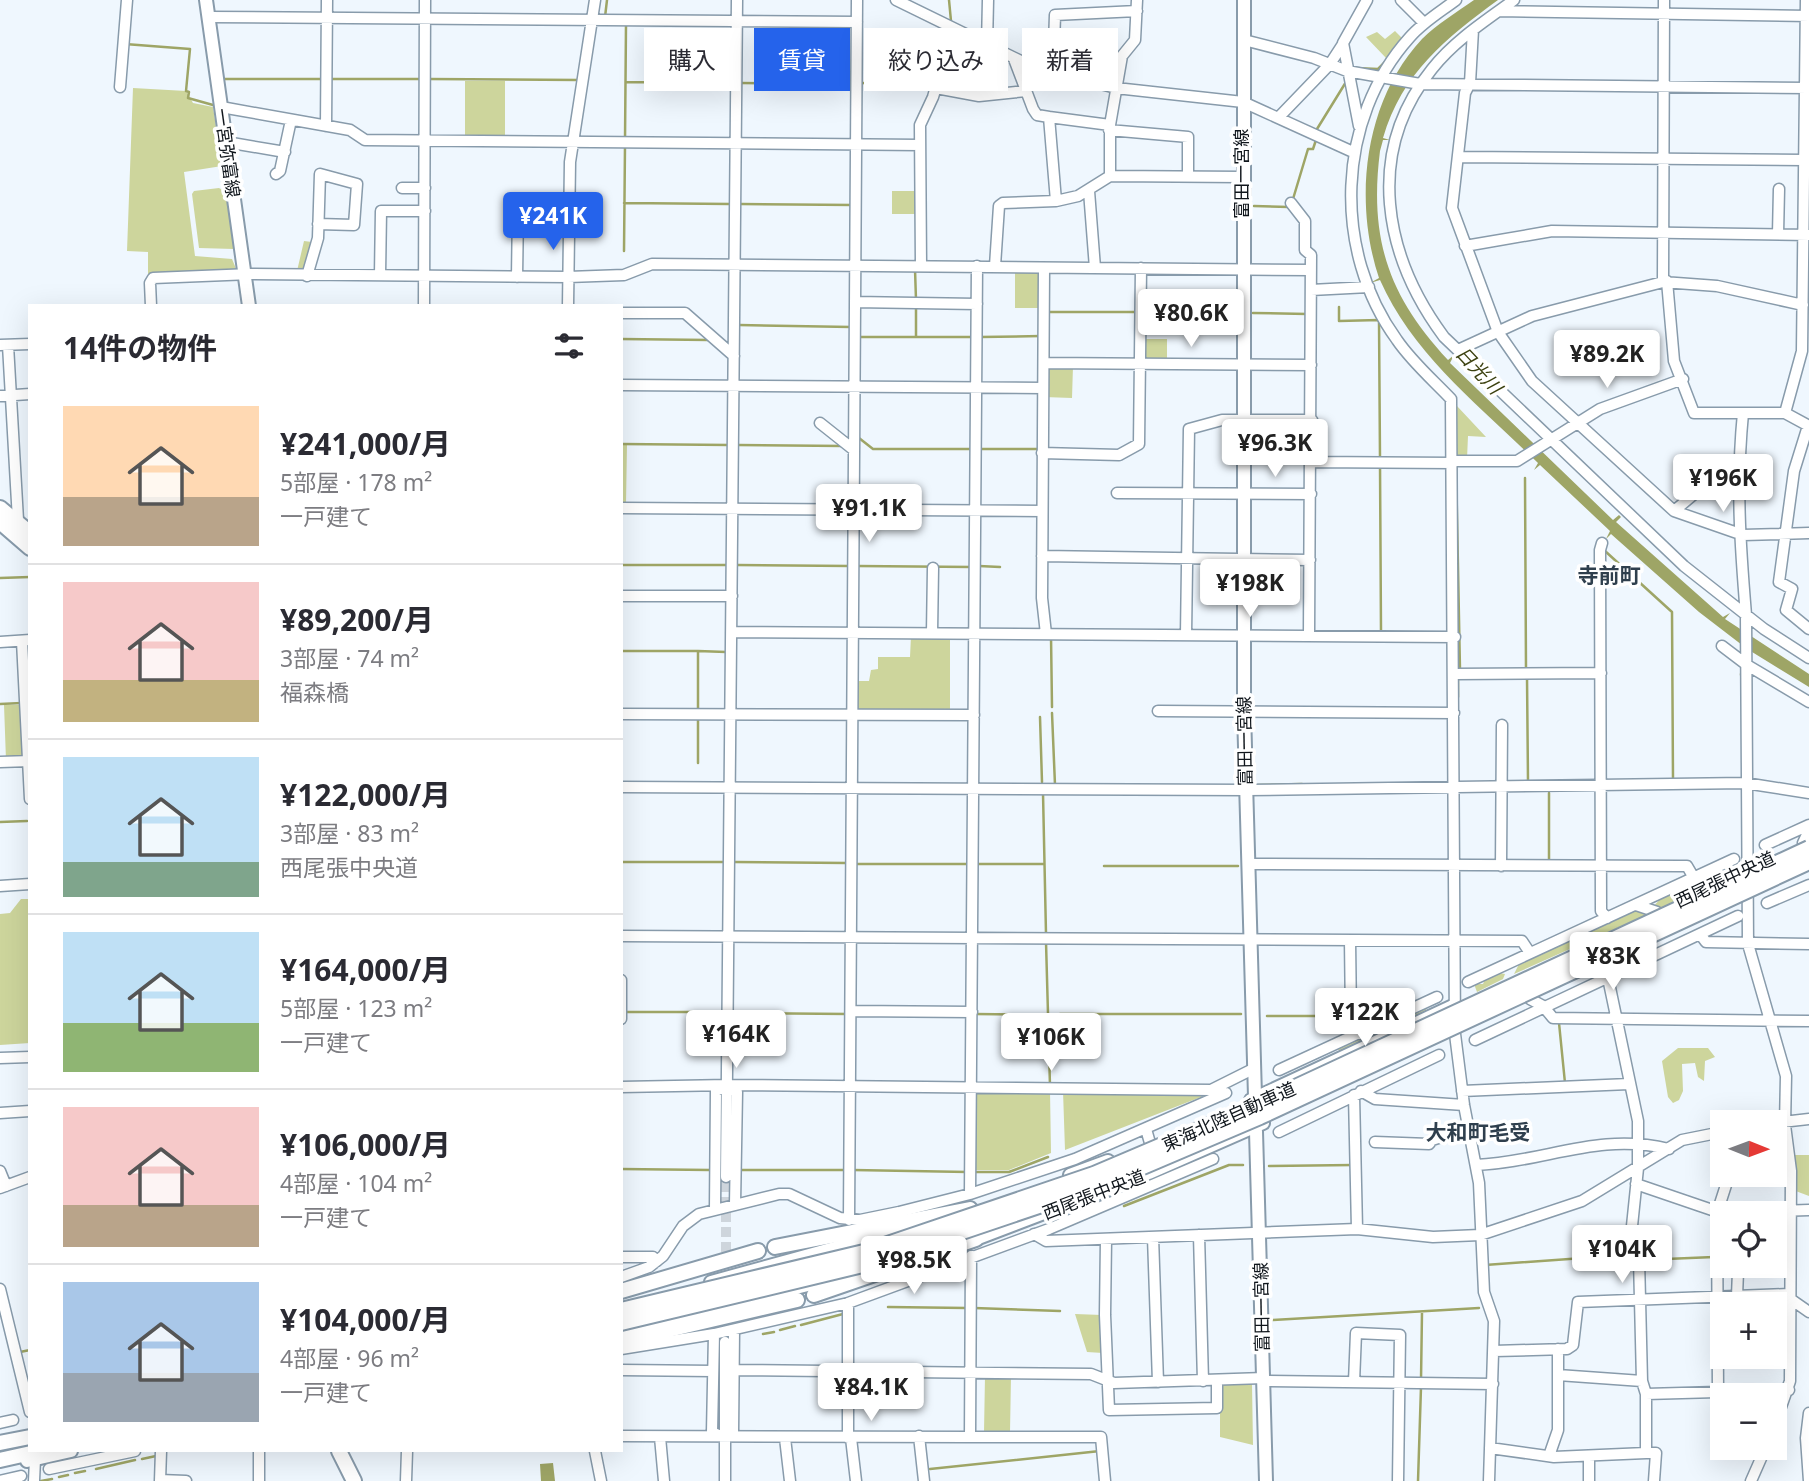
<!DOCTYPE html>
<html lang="ja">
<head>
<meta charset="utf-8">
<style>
	:root { --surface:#fff; --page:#f7f7f7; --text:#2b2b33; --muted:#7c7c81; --line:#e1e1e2; --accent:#2563eb }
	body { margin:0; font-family:"Noto Sans","Noto Sans JP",sans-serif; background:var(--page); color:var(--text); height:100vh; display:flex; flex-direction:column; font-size:26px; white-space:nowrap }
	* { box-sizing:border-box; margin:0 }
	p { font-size:23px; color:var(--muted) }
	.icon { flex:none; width:38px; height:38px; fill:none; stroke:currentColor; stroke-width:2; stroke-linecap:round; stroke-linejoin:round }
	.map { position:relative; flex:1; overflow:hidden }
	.sheet { position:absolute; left:28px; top:304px; width:595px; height:1148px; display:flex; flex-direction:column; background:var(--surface); border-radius:0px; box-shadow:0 7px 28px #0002 }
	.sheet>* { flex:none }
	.banner { position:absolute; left:644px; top:28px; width:665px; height:63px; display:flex; gap:14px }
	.needle { width:46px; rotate:91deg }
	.buttons { position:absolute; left:1710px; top:1110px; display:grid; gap:14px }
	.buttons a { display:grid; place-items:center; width:77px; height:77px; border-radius:0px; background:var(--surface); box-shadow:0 7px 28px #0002; font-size:35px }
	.price { position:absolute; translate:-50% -60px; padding:0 16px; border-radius:7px; background:#fff; color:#222; font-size:23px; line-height:46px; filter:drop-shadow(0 2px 4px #0008) }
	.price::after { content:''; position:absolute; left:50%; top:42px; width:21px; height:16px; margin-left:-10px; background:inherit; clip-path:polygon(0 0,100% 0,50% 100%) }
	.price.active { background:var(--accent); color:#fff }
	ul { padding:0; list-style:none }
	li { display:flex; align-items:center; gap:21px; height:175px; padding:0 35px }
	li+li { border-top:2px solid var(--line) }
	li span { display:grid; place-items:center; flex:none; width:196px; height:140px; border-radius:0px; color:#555 }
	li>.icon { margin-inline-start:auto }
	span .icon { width:84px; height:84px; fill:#fffc; stroke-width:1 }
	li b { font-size:30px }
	h2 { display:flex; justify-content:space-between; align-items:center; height:84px; padding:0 35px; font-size:30px }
	.chip { padding:0 24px; border-radius:0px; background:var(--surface); box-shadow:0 7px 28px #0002; font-size:24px; line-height:63px }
	.chip.active { background:var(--accent); color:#fff }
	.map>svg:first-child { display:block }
	.green { fill:#cdd59c }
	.water { fill:#9ea566 }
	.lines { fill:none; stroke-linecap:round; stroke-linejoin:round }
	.stream { stroke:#9ea566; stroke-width:2.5 }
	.minor-tunnel { stroke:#ced5dc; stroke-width:10; stroke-dasharray:10 5; stroke-linecap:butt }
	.minor-casing { stroke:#889bab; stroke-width:13 }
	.major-casing { stroke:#889bab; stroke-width:16 }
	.highway-casing { stroke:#889bab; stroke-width:18 }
	.minor { stroke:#fff; stroke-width:10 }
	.major { stroke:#fff; stroke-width:12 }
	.highway { stroke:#fff; stroke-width:14 }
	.highway-bridge-casing { stroke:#889bab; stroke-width:18; stroke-linecap:butt }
	.highway-bridge { stroke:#fff; stroke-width:14 }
	.labels { text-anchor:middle; stroke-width:7; stroke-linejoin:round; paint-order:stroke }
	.street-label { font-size:18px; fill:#10161c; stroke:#fff }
	.water-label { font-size:19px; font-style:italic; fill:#3c4110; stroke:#fff }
	.quarter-label { font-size:21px; font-weight:bold; fill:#2f3f4d; stroke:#fff }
</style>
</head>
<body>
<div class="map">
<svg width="1809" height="1481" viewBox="0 0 1809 1481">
	<rect width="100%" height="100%" fill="#eff7fe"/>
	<path class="green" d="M1395 31 1404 40 1390 58H1386L1366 37 1377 32 1385 39Z
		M465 81H505V139H465Z
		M133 88 186 91 193 103 213 107 222 166 184 172 195 256 232 259 237 271 148 275V252L127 251Z
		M219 188 226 192 234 249 199 248 192 194 194 191Z
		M892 191H917V214H892Z
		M304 241 312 242 305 269 297 271Z
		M1015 271H1040L1041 308H1015Z
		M1143 339H1167V362L1145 361Z
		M1046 365 1073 366 1072 398 1044 397Z
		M1457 406 1486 437 1468 436 1467 459 1455 456Z
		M621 445H627L626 504H621Z
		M911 636H950V713L855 712 856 681H869L871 670 878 669V657H910Z
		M4 705H24L26 756 6 760Z
		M1725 868 1730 877 1658 911 1654 906 1660 899 1719 874Z
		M21 899H30V1043L0 1045V914L10 913Z
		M1633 911H1640L1646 915 1514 974 1519 964Z
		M1499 973 1505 974 1503 979 1477 992 1474 984H1483L1485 979Z
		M1425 1006 1428 1015 1340 1052 1338 1049 1411 1013 1415 1014Z
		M1678 1048H1708L1715 1057 1705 1061 1704 1081 1698 1077 1695 1063 1682 1064 1683 1091 1679 1100 1673 1103 1668 1097 1662 1061Z
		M1050 1091 1051 1153 1009 1170H974L976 1092Z
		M1063 1091 1201 1093V1097L1065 1150Z
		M1793 1155H1809V1196L1793 1190Z
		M1075 1314 1102 1315 1103 1353 1087 1352Z
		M985 1376H1011L1010 1432H984Z
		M1220 1384H1252L1253 1445 1220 1437Z"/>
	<path class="water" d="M1474 0H1498C1446 38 1402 73 1383 138L1390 140H1383L1380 151C1369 238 1388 296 1448 360L1454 355 1450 363 1613 520 1619 515 1621 517 1616 522 1723 617 1730 613 1725 619 1809 674V687L1744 647 1740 653 1742 645 1699 612 1611 534 1606 539 1610 531 1540 465 1534 470 1538 463C1481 407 1413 355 1380 280L1370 283 1379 278C1353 200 1364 101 1422 39 1437 24 1457 12 1474 0Z
		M553 1463 555 1481H541L540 1464Z"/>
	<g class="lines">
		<path class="stream" d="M949 0 951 21
			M605 17 607 0
			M125 44 190 49 186 91 189 92 188 98 213 105
			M1355 68 1378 69 1387 60
			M223 79H324
			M331 79H421
			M428 79 579 80
			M626 82 731 83
			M741 83 854 84
			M860 83 933 84
			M1317 129 1346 82
			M625 140 626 24
			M1293 199 1308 149H1313L1316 140
			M624 203 730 204
			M741 204 853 205
			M1254 206 1289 207
			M624 251 625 145
			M915 269 916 300
			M916 305V337
			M1339 307V321L1379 320 1380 459
			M1047 312H1137
			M1145 312 1232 313
			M1253 313 1307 314
			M739 325 851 327
			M859 337H974
			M980 337 1041 336
			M621 339 709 340
			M859 438 873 449H974
			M621 444 729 445
			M738 445 843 446
			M980 449H1040
			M1380 464 1381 632
			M1456 465 1460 670
			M1525 478 1526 671
			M1605 551 1672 612 1673 780
			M621 565H727
			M737 565 849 566
			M858 566 972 567
			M979 566 1000 567
			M0 578 30 577
			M1051 636 1052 707
			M621 651H698V711
			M698 651 726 652
			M1741 674 1742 682
			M1527 677 1528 781
			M1458 697V679
			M0 704 22 703
			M1052 713 1055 785
			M1040 717 1042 782
			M698 763V718
			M1258 785 1302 784
			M1043 793 1046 934
			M1549 793V862
			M0 822 27 821
			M621 862H724
			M735 862 847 863
			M856 864H968
			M977 864H1044
			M1104 866H1238
			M1046 942 1050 1086
			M625 1012H723
			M732 1013 848 1014
			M975 1014 1048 1015
			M1060 1014H1241
			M1267 1016H1348
			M1353 1016 1371 1017
			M1559 1023 1565 1083
			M1269 1166 1353 1165
			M621 1169 710 1170
			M739 1170H847
			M853 1170 968 1172
			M975 1172H1009L1048 1157
			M1124 1206 1229 1165H1243
			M1774 1255H1783L1782 1218
			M1642 1260 1714 1257
			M1485 1265 1625 1255
			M888 1307 967 1308
			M974 1308 1060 1311
			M1273 1320 1479 1308
			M801 1325 843 1314
			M780 1330 795 1326
			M763 1334 774 1332
			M20 1352 30 1350
			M1421 1380 1422 1312
			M142 1459 156 1456
			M96 1469 135 1460
			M930 1469 1100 1451
			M75 1473 85 1471
			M59 1477 68 1475
			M41 1481 52 1479
			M1418 1481 1421 1387"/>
		<path class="minor-tunnel" d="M726 1282V1177"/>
		<g class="minor-casing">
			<path id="minor" d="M896 0 1031 66 1116 88 1243 102 1353 152
				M1401 0 1424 23
				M1456 0C1440 12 1423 22 1410 37 1336 119 1332 251 1397 340 1412 362 1433 380 1451 399L1455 1034 1464 1105 1479 1183 1484 1292 1494 1321 1489 1481
				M1514 0C1485 21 1454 41 1432 69 1364 153 1384 256 1444 337L1684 566 1764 629 1809 658
				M1499 11 1809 16
				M209 17 857 22
				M1473 30 1470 83 1465 93 1452 208 1498 332 1532 381 1674 511 1743 535 1809 533
				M1244 40 1314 58 1347 71 1420 84 1808 88
				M987 45 988 0
				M1014 59 1033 109 1037 115 1049 117 1056 201
				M1053 74 1055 15 1137 11
				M120 87 127 0
				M936 88 979 96 1026 91
				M221 107 350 130 365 140 920 145
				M1049 117 1110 125
				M1279 117 1330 64 1343 44
				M326 126 327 0
				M1359 126 1343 43 1367 0
				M1109 130 1188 137V175
				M226 142 285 152
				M1458 157 1804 160
				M276 174 280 171 291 120
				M1110 176V125L1122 56 1135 40 1137 0
				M402 188H425
				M1089 191 1095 268
				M1291 203 1305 221V250L1311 255 1309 635
				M1778 234 1779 189
				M1465 246 1552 231 1809 235
				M921 266 920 125 933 97 953 28
				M995 266 999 206 1003 203 1056 201 1078 196 1110 176 1242 177
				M1044 268 1042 598 1046 634
				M380 275 381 211H425
				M307 276 318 238 320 174 357 184 354 225 318 224
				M517 277 518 210
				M1667 281 1674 361 1694 413H1785L1802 351 1806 0
				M1663 282 1664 0
				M1311 290 1369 287
				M855 302 977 304
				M151 306 150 283 153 278 251 274 568 277 624 275 652 264 1311 270
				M424 306 425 0
				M568 306 570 162 595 0
				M621 313H685L734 356
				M0 345 30 344
				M8 345 18 520
				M1458 350 1532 316 1663 282 1717 286 1803 305
				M1044 363 1311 365
				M621 385 1043 388
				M0 396 30 394
				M1743 413C1736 485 1740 543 1746 615L1748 944 1786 1076 1785 1125 1791 1171 1790 1381 1774 1427
				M1785 413 1809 426
				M820 423 854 450
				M1808 426 1794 471 1779 582 1792 589 1786 610 1809 629
				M1042 453 1119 455 1139 444 1141 268
				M1453 461H1517L1600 409 1683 379
				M1311 462 1453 463
				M1117 493 1311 494
				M621 508 1042 511
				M1674 511 1693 495 1737 474
				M1602 543 1600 550 1601 911 1607 918
				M1042 556 1310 560
				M621 596H732
				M731 632 1455 637
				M932 633 933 568
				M1186 635 1189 429 1222 420H1312
				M22 641 30 799
				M0 642 30 640
				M1722 646 1747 665 1809 702
				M1455 674 1601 673
				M1158 711 1454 713
				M621 714 974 715
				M0 762 30 761
				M621 787 1247 790 1745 783 1809 793
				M1803 843 1809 830
				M1765 845 1809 825
				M1249 864 1679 866H1687L1694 878
				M1501 866 1502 725
				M0 886 30 884
				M1767 903 1809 885
				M1636 905 1657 912
				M1700 934 1706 942 1809 944
				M621 936 1522 941 1530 953
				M1350 940 1351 1018 1359 1034
				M1608 978 1638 1121V1168L1629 1255 1639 1259 1642 1381
				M621 980V1019
				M1468 982 1734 859
				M1530 999 1543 1006 1553 1018 1809 1021
				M851 1011 972 1012
				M1475 1040 1738 916
				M0 1058 30 1057
				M1279 1070 1437 997
				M728 1085 737 1092 735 1204
				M621 1087 728 1085 1211 1090 1253 1069
				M1361 1091 1375 1099 1464 1105
				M1462 1091 1629 1084
				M1354 1095 1357 1229
				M0 1113 30 1111
				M1774 1123 1809 1119
				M1146 1129 1150 1143
				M1279 1132 1439 1055
				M1720 1132 1722 1144
				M1375 1142 1429 1144 1432 1140 1469 1128
				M1476 1165C1546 1162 1597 1132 1669 1149
				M0 1171 6 1186
				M726 1177 737 0
				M1636 1184 1721 1213
				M0 1188 30 1177
				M970 1194 977 266
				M715 1209 716 1091 724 1087
				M1724 1213 1809 1210
				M849 1220 857 0
				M1034 1234 1046 1241 1357 1229 1433 1237 1480 1235 1582 1201 1682 1140 1722 1132
				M1199 1235 1203 1381
				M1153 1237 1158 1382
				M1106 1240 1105 1315 1109 1410 1217 1408V1380
				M621 1257H653L657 1261
				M621 1277 649 1267 663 1256 683 1226 699 1214 779 1194H789L840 1218 860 1220 899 1212 970 1194 1075 1159 1226 1093
				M0 1289 30 1412
				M1737 1296 1738 1271 1789 1269
				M1789 1298 1809 1312
				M848 1303V1438
				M714 1334 712 1432 721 1436
				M621 1349 714 1334 848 1303 1049 1229 1213 1159
				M1494 1351 1567 1349 1573 1345 1578 1302 1789 1294
				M621 1370 713 1371
				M734 1370 1091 1374 1114 1383 1264 1378
				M1558 1375 1642 1381 1646 1394V1453H1656L1654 1481
				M1264 1381 1493 1384
				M1354 1382 1356 1333 1400 1335 1398 1481
				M1718 1391 1717 1213 1727 1182 1726 1174
				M1646 1394 1789 1390
				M0 1423 13 1420
				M621 1436 970 1437 971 1256
				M919 1436 924 1481
				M660 1437 664 1481
				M725 1437 733 1434 734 1330
				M970 1437H1101L1105 1481
				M785 1438 790 1481
				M851 1438 856 1481
				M1490 1448 1554 1457 1646 1453
				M595 1451 601 1481
				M1549 1456 1558 1430V1349
				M49 1469 135 1451
				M160 1480 186 1481
				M0 1481 21 1476
				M34 1481 35 1459
				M160 1481 161 1451
				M259 1481V1451
				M406 1481 407 1451
				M725 1481V1342
				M1589 1481V1457
				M1751 1481 1766 1447
				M1809 1481 1806 1438 1809 1413"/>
		</g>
		<g class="major-casing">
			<path id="major" d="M206 0 249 306
				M1244 0V712L1266 1481
				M1251 1100 1453 1006
				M1070 1175 1108 1161
				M968 1242 1149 1173 1263 1123
				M711 1282 926 1223
				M621 1331 856 1273
				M27 1461 71 1451"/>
		</g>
		<g class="highway-casing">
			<path id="highway" d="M0 508 30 533
				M0 522 30 548
				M775 1247 970 1209
				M621 1291 758 1251
				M814 1295 976 1239
				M621 1341 797 1300
				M0 1443 30 1437
				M339 1451 354 1481
				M0 1460 40 1451"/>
		</g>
		<use href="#minor" class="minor"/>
		<use href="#major" class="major"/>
		<use href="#highway" class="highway"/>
		<g class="highway-bridge-casing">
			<path id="highway-bridge" d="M621 1310 864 1252 1094 1174 1261 1103 1809 848
				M621 1323 867 1264 1098 1186 1260 1117 1809 862"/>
		</g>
		<use href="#highway-bridge" class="highway-bridge"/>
	</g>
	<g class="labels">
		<g class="street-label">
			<text transform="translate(227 153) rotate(82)" y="6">一宮弥富線</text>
			<text transform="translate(1242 174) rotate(-90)" y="6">富田一宮線</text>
			<text transform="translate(1245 741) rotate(-91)" y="6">富田一宮線</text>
			<text transform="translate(1725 880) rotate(-25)" y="6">西尾張中央道</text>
			<text transform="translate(1229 1117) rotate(-24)" y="6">東海北陸自動車道</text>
			<text transform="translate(1094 1195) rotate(-21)" y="6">西尾張中央道</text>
			<text transform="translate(1262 1307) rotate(-91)" y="6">富田一宮線</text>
		</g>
		<g class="water-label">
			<text transform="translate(1479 370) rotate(47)" y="7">日光川</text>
		</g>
		<g class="quarter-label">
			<text x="1609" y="583">寺前町</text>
			<text x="1478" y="1140">大和町毛受</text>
		</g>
	</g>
</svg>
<div class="buttons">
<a><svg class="needle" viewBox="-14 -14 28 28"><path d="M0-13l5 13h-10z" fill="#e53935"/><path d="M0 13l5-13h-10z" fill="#7c7c81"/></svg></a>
<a><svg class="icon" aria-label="locate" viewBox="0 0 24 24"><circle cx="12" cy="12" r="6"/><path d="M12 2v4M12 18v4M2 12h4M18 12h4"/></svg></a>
<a>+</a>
<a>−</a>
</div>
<b class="price active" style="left:553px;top:252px">¥241K</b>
<b class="price" style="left:1191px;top:349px">¥80.6K</b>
<b class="price" style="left:1607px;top:390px">¥89.2K</b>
<b class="price" style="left:1275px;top:479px">¥96.3K</b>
<b class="price" style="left:1723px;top:514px">¥196K</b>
<b class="price" style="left:869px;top:544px">¥91.1K</b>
<b class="price" style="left:1250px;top:619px">¥198K</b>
<b class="price" style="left:1613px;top:992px">¥83K</b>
<b class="price" style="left:1365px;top:1048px">¥122K</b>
<b class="price" style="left:736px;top:1070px">¥164K</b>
<b class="price" style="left:1051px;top:1073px">¥106K</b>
<b class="price" style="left:1622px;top:1285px">¥104K</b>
<b class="price" style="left:914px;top:1296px">¥98.5K</b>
<b class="price" style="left:871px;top:1423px">¥84.1K</b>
<div class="banner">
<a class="chip">購入</a>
<a class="chip active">賃貸</a>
<a class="chip">絞り込み</a>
<a class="chip">新着</a>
</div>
<section class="sheet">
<h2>14件の物件<svg class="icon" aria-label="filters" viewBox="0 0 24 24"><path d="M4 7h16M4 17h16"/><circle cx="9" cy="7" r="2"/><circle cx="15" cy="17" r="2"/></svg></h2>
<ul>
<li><span style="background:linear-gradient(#ffd9b3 65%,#b9a48a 0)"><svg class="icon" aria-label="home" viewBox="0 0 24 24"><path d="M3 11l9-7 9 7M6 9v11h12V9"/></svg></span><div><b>¥241,000/月</b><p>5部屋 · 178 m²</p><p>一戸建て</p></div></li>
<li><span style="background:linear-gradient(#f6c9c9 70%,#c2b280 0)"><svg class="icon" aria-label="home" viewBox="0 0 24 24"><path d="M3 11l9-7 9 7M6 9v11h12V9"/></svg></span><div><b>¥89,200/月</b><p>3部屋 · 74 m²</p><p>福森橋</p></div></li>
<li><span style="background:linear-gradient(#bfe0f5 75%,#7fa58c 0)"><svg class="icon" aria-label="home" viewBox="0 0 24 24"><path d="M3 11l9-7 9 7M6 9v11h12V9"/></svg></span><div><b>¥122,000/月</b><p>3部屋 · 83 m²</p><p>西尾張中央道</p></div></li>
<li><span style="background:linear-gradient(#bfe0f5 65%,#8fb573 0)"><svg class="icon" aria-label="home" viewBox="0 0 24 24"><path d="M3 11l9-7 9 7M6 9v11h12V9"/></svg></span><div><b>¥164,000/月</b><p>5部屋 · 123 m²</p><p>一戸建て</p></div></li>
<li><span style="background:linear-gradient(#f6c9c9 70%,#b9a48a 0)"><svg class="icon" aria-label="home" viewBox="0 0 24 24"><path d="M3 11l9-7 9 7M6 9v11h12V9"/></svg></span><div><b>¥106,000/月</b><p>4部屋 · 104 m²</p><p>一戸建て</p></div></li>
<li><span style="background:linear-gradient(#a9c7e8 65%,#9aa5b1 0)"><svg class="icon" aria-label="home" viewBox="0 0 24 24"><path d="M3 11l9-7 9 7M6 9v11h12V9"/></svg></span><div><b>¥104,000/月</b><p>4部屋 · 96 m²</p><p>一戸建て</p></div></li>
</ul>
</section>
</div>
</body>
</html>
